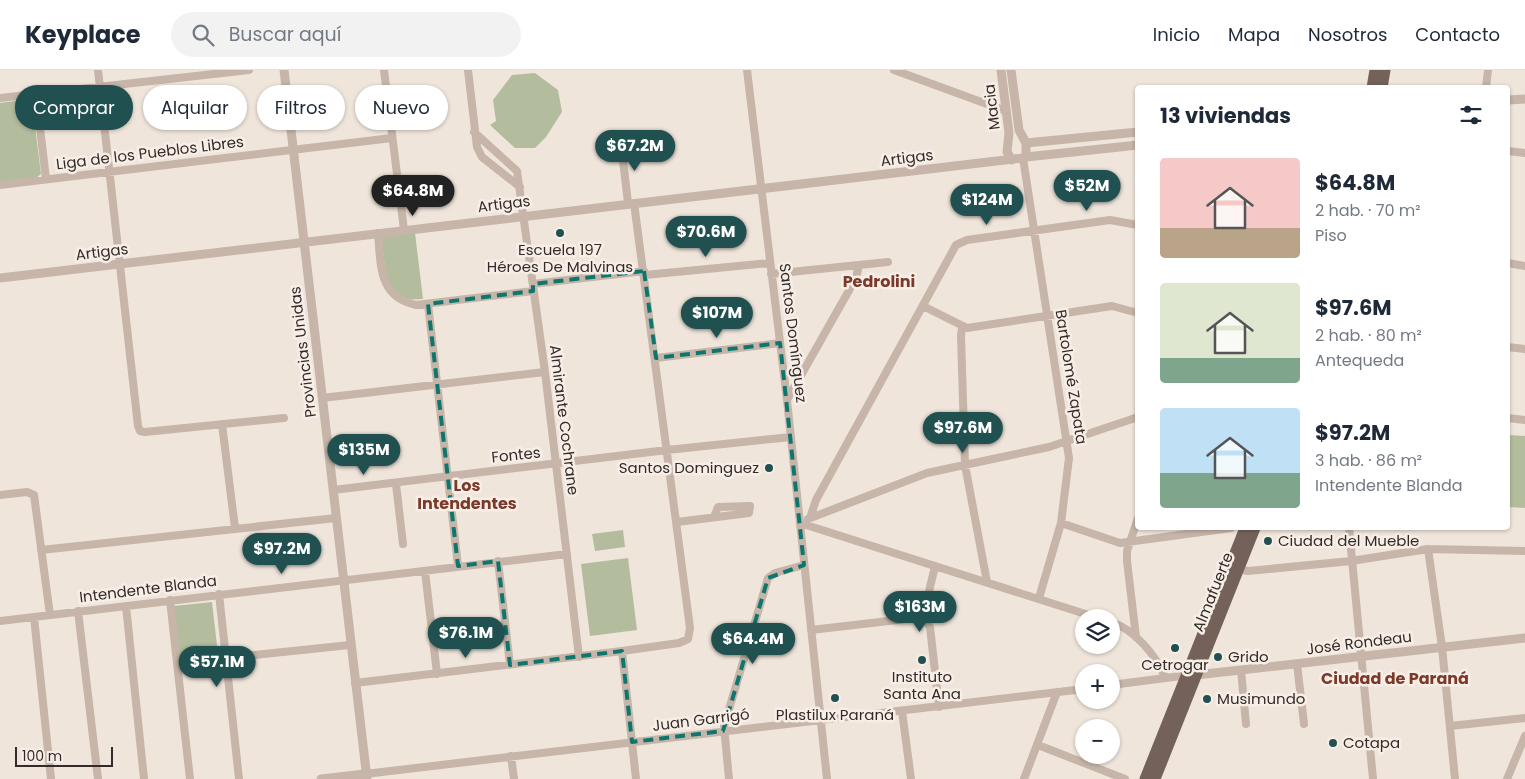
<!DOCTYPE html>
<html lang="es">
<head>
<meta charset="utf-8">
<style>
	:root { --surface:#fff; --page:#f2f2f3; --text:#1f2937; --muted:#747a83; --line:#e0e1e3; --accent:#215051 }
	body { margin:0; font-family:Poppins,sans-serif; background:var(--page); color:var(--text); height:100vh; display:flex; flex-direction:column; font-size:19px; white-space:nowrap }
	* { box-sizing:border-box; margin:0 }
	p { font-size:16px; color:var(--muted) }
	.icon { flex:none; width:28px; height:28px; fill:none; stroke:currentColor; stroke-width:2; stroke-linecap:round; stroke-linejoin:round }
	.map { position:relative; flex:1; overflow:hidden }
	.details { position:absolute; left:1135px; top:15px; width:375px; height:445px; display:flex; flex-direction:column; background:var(--surface); border-radius:5px; box-shadow:0 1px 4px #0004 }
	.details>* { flex:none }
	.hud { position:absolute; left:15px; top:15px; width:475px; height:45px; display:flex; gap:10px }
	.buttons { position:absolute; left:1075px; top:539px; display:grid; gap:10px }
	.buttons a { display:grid; place-items:center; width:45px; height:45px; border-radius:50%; background:var(--surface); box-shadow:0 1px 4px #0004; font-size:25px }
	.scale { position:absolute; left:15px; bottom:12px; width:98px; box-sizing:border-box; padding-left:5px; border:2px solid #342b28; border-top:0; font-size:14px; line-height:18px; white-space:nowrap; color:#342b28; -webkit-text-stroke:4px #f7efe7; paint-order:stroke }
	.price { position:absolute; translate:-50% -42px; padding:0 11px; border-radius:18px; background:var(--accent); color:#fff; font-size:16px; line-height:32px; filter:drop-shadow(0 1px 2px #0008) }
	.price::after { content:''; position:absolute; left:50%; top:30px; width:15px; height:11px; margin-left:-8px; background:inherit; clip-path:polygon(0 0,100% 0,50% 100%) }
	.price.current { background:#222; color:#fff }
	ul { padding:0; list-style:none }
	li { display:flex; align-items:center; gap:15px; height:125px; padding:0 25px }
	li span { display:grid; place-items:center; flex:none; width:140px; height:100px; border-radius:5px; color:#555 }
	li>.icon { margin-inline-start:auto }
	span .icon { width:60px; height:60px; fill:#fffc; stroke-width:1 }
	li b { font-size:21px }
	h2 { display:flex; justify-content:space-between; align-items:center; height:60px; padding:0 25px; font-size:21px }
	.tag { padding:0 18px; border-radius:22px; background:var(--surface); box-shadow:0 1px 4px #0004; font-size:18px; line-height:45px }
	.tag.current { background:var(--accent); color:#fff }
	header { display:flex; align-items:center; gap:30px; box-sizing:border-box; height:70px; padding:0 25px; background:var(--surface); border-bottom:1px solid var(--line) }
	header strong { font-size:24px }
	nav { display:flex; gap:28px; margin-inline-start:auto; font-size:18px }
	.search { width:350px; height:45px; background:var(--page); display:flex; align-items:center; gap:12px; box-sizing:border-box; padding:0 18px; border-radius:28px; color:var(--muted); font-size:19px }
	.map>svg:first-child { display:block }
	.park { fill:#b3bd9d }
	.lines { fill:none; stroke-linecap:round; stroke-linejoin:round }
	.minor { stroke:#c6b5a8; stroke-width:8 }
	.tertiary { stroke:#c6b5a8; stroke-width:9 }
	.primary { stroke:#74625a; stroke-width:11 }
	.marked { fill:none; stroke:#0f766e; stroke-width:4; stroke-dasharray:10 6; stroke-linejoin:round }
	.poi-dot { fill:#215051; stroke:#f7efe7; stroke-width:2 }
	.labels { text-anchor:middle; stroke-width:5; stroke-linejoin:round; paint-order:stroke }
	.street-label { font-size:15px; fill:#342b28; stroke:#f7efe7 }
	.poi-label { font-size:15px; fill:#342b28; stroke:#f7efe7 }
	.neighbourhood-label { font-size:16px; font-weight:bold; fill:#7b3929; stroke:#f7efe7 }
</style>
</head>
<body>
<header>
<strong>Keyplace</strong>
<div class="search"><svg class="icon" aria-label="search" viewBox="0 0 24 24"><circle cx="10" cy="10" r="6"/><path d="M15 15l6 6"/></svg>Buscar aquí</div>
<nav><a>Inicio</a><a>Mapa</a><a>Nosotros</a><a>Contacto</a></nav>
</header>
<div class="map">
<svg width="1525" height="709" viewBox="0 0 1525 709">
	<rect width="100%" height="100%" fill="#efe5db"/>
	<path class="park" d="M535 3 558 20 562 42 546 67 535 78H515L490 55 496 51 493 30 512 5Z
		M29 29 32 33 41 104 36 108 0 113V33Z
		M415 163 423 229C418 229 412 230 407 229 383 224 384 186 382 167Z
		M1508 365 1525 366V438L1508 437Z
		M623 460 625 477 595 481 592 464Z
		M628 488 637 560 590 566 581 494Z
		M212 532 219 593 181 597 174 536Z"/>
	<g class="lines">
		<path class="minor" d="M98 0 138 356 140 361 145 362 284 348
			M384 0 404 160
			M468 0 477 77 482 87 520 117
			M747 0 787 330 827 709
			M894 0 1006 41
			M1486 18 1488 0
			M36 24 46 109
			M0 28 249 0
			M474 62 517 101 545 302 579 587
			M621 73 628 133
			M1508 81 1525 83
			M1023 88 1069 388 1061 453 1039 528
			M0 115 392 68
			M378 163C381 195 378 227 416 235L533 221
			M1508 193 1525 196
			M771 204 888 192
			M645 205 770 193
			M533 214 644 201
			M428 234 458 496
			M923 236 967 258 1112 236 1138 243
			M962 257 961 266 965 395 987 512
			M1508 277 1525 279
			M656 288 780 273
			M322 328 545 302
			M787 330 856 208 859 195
			M1508 348 1525 350
			M222 354 235 458
			M328 373 363 369
			M396 414 403 474
			M333 420 667 380 791 367
			M0 425 27 422 34 425 50 545
			M810 448 816 430 956 175 967 170 1110 150 1138 155
			M808 449 927 403 1049 377 1138 347
			M677 452 749 443 750 436 718 437 714 447
			M800 453 1098 548
			M1061 453 1120 473 1231 458
			M1349 458 1373 709
			M1428 479 1442 577 1455 709
			M41 480 336 448
			M498 491 510 595
			M935 496 923 547 930 557 939 637
			M1238 499 1248 501 1351 491 1428 479 1525 481
			M425 501 437 604
			M219 524 239 709
			M170 530 190 709
			M126 536 144 709
			M78 541 98 709
			M34 547 51 709
			M0 551 567 484
			M1111 552C1134 559 1157 586 1165 608
			M811 560 923 547
			M1136 567 1127 491V481L1138 448
			M622 581 636 709
			M225 588 350 575
			M1297 594 1304 654
			M1241 600 1246 654
			M355 613 622 581 679 573 688 569 690 558 634 133
			M1111 615 1189 605
			M902 641 911 709
			M1450 656 1525 648
			M1038 675 1125 709
			M511 686 514 709
			M365 704 1084 619
			M729 709 724 656 768 508 775 503 804 495
			M1024 709 1057 622
			M1507 709 1525 666"/>
		<path class="tertiary" d="M284 0 367 709
			M1001 0 1009 63 1007 82 1012 90
			M1508 30 1525 29
			M1026 73 1138 62
			M1026 87 1138 75
			M0 208 1023 88 1026 87V73L1019 60 1011 0
			M1196 605 1525 568
			M321 709 365 704"/>
		<path class="primary" d="M1372 18 1375 0
			M1382 18 1385 0
			M1145 709 1245 458
			M1155 709 1255 458"/>
	</g>
	<path class="marked" d="M644 201 656 288 780 273 804 495 768 508 723 661 632 672 622 581 510 595 498 491 458 496 428 234 533 221V214Z"/>
	<g class="poi-dot">
		<circle cx="560" cy="163" r="5"/>
		<circle cx="769" cy="398" r="5"/>
		<circle cx="1268" cy="471" r="5"/>
		<circle cx="1175" cy="578" r="5"/>
		<circle cx="1218" cy="587" r="5"/>
		<circle cx="922" cy="590" r="5"/>
		<circle cx="835" cy="628" r="5"/>
		<circle cx="1207" cy="629" r="5"/>
		<circle cx="1333" cy="673" r="5"/>
	</g>
	<g class="labels">
		<g class="street-label">
			<text transform="translate(992 37) rotate(-97)" y="5">Macia</text>
			<text transform="translate(150 83) rotate(-7)" y="5">Liga de los Pueblos Libres</text>
			<text transform="translate(907 88) rotate(-7)" y="5">Artigas</text>
			<text transform="translate(504 134) rotate(-7)" y="5">Artigas</text>
			<text transform="translate(102 182) rotate(-7)" y="5">Artigas</text>
			<text transform="translate(793 263) rotate(83)" y="5">Santos Domínguez</text>
			<text transform="translate(303 282) rotate(-97)" y="5">Provincias Unidas</text>
			<text transform="translate(1071 307) rotate(81)" y="5">Bartolomé Zapata</text>
			<text transform="translate(564 350) rotate(83)" y="5">Almirante Cochrane</text>
			<text transform="translate(516 385) rotate(-6)" y="5">Fontes</text>
			<text transform="translate(148 519) rotate(-7)" y="5">Intendente Blanda</text>
			<text transform="translate(1213 522) rotate(-68)" y="5">Almafuerte</text>
			<text transform="translate(1359 573) rotate(-7)" y="5">José Rondeau</text>
			<text transform="translate(701 650) rotate(-7)" y="5">Juan Garrigó</text>
		</g>
		<g class="poi-label">
			<text x="560" y="185">Escuela 197<tspan x="560" dy="17">Héroes De Malvinas</tspan></text>
			<text x="759" y="403" text-anchor="end">Santos Dominguez</text>
			<text x="1278" y="476" text-anchor="start">Ciudad del Mueble</text>
			<text x="1228" y="592" text-anchor="start">Grido</text>
			<text x="1175" y="600">Cetrogar</text>
			<text x="922" y="612">Instituto<tspan x="922" dy="17">Santa Ana</tspan></text>
			<text x="1217" y="634" text-anchor="start">Musimundo</text>
			<text x="835" y="650">Plastilux Paraná</text>
			<text x="1343" y="678" text-anchor="start">Cotapa</text>
		</g>
		<g class="neighbourhood-label">
			<text x="879" y="217">Pedrolini</text>
			<text x="467" y="421">Los<tspan x="467" dy="18">Intendentes</tspan></text>
			<text x="1395" y="614">Ciudad de Paraná</text>
		</g>
	</g>
</svg>
<div class="buttons">
<a><svg class="icon" aria-label="layers" viewBox="0 0 24 24"><path d="M12 4l9 5-9 5-9-5zM3 14l9 5 9-5"/></svg></a>
<a>+</a>
<a>−</a>
</div>
<div class="scale">100 m</div>
<b class="price" style="left:635px;top:102px">$67.2M</b>
<b class="price" style="left:1087px;top:142px">$52M</b>
<b class="price current" style="left:413px;top:147px">$64.8M</b>
<b class="price" style="left:987px;top:156px">$124M</b>
<b class="price" style="left:706px;top:188px">$70.6M</b>
<b class="price" style="left:717px;top:269px">$107M</b>
<b class="price" style="left:963px;top:384px">$97.6M</b>
<b class="price" style="left:364px;top:406px">$135M</b>
<b class="price" style="left:282px;top:505px">$97.2M</b>
<b class="price" style="left:920px;top:563px">$163M</b>
<b class="price" style="left:466px;top:589px">$76.1M</b>
<b class="price" style="left:753px;top:595px">$64.4M</b>
<b class="price" style="left:217px;top:618px">$57.1M</b>
<div class="hud">
<a class="tag current">Comprar</a>
<a class="tag">Alquilar</a>
<a class="tag">Filtros</a>
<a class="tag">Nuevo</a>
</div>
<section class="details">
<h2>13 viviendas<svg class="icon" aria-label="filters" viewBox="0 0 24 24"><path d="M4 7h16M4 17h16"/><circle cx="9" cy="7" r="2"/><circle cx="15" cy="17" r="2"/></svg></h2>
<ul>
<li><span style="background:linear-gradient(#f6c9c9 70%,#b9a48a 0)"><svg class="icon" aria-label="home" viewBox="0 0 24 24"><path d="M3 11l9-7 9 7M6 9v11h12V9"/></svg></span><div><b>$64.8M</b><p>2 hab. · 70 m²</p><p>Piso</p></div></li>
<li><span style="background:linear-gradient(#dfe7d0 75%,#7fa58c 0)"><svg class="icon" aria-label="home" viewBox="0 0 24 24"><path d="M3 11l9-7 9 7M6 9v11h12V9"/></svg></span><div><b>$97.6M</b><p>2 hab. · 80 m²</p><p>Antequeda</p></div></li>
<li><span style="background:linear-gradient(#bfe0f5 65%,#7fa58c 0)"><svg class="icon" aria-label="home" viewBox="0 0 24 24"><path d="M3 11l9-7 9 7M6 9v11h12V9"/></svg></span><div><b>$97.2M</b><p>3 hab. · 86 m²</p><p>Intendente Blanda</p></div></li>
</ul>
</section>
</div>
</body>
</html>
